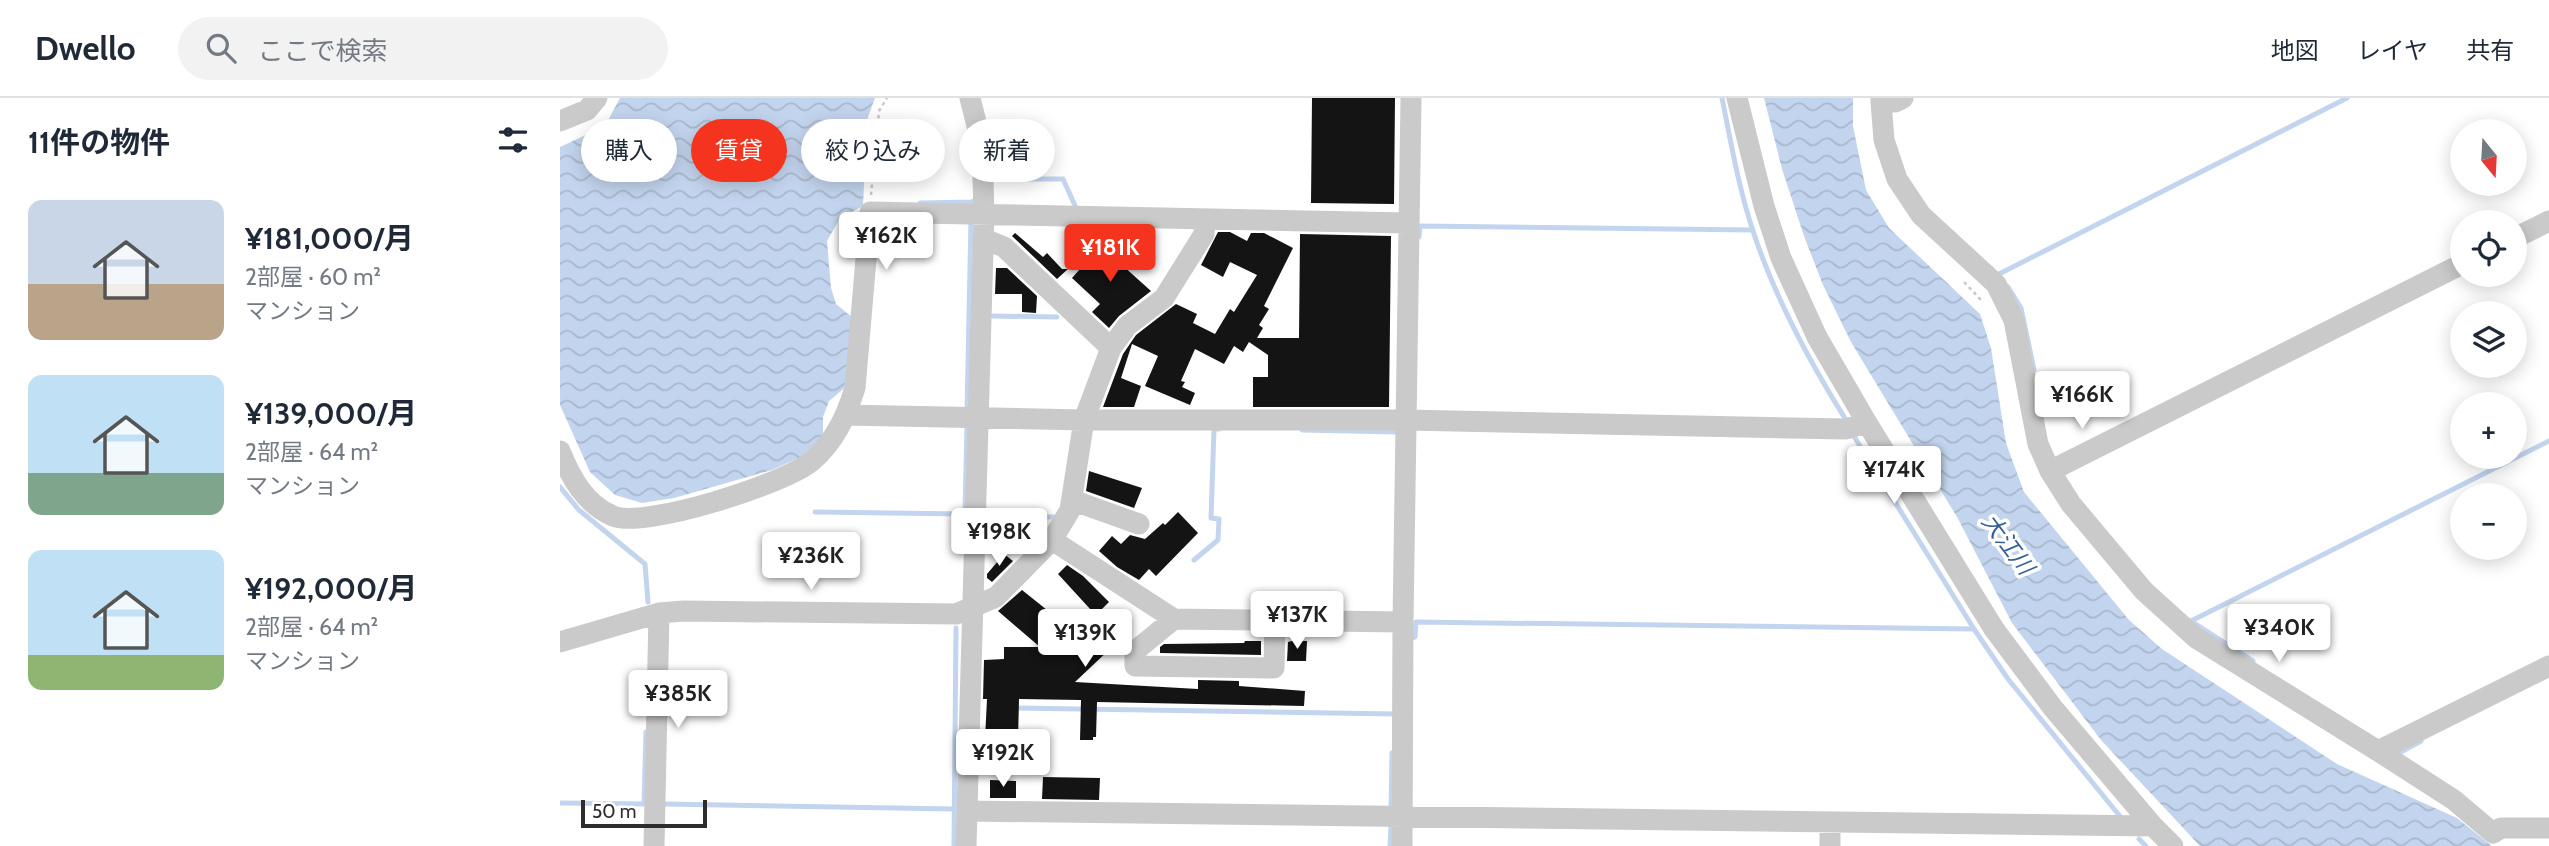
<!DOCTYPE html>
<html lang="ja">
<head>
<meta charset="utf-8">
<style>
	:root { --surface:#fff; --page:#f2f2f3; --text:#1f2937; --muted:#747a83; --line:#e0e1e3; --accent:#f4341f }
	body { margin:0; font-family:Cabin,"Noto Sans JP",sans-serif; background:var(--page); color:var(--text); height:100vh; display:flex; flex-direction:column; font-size:26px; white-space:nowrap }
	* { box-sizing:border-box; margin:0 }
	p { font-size:23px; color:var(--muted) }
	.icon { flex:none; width:38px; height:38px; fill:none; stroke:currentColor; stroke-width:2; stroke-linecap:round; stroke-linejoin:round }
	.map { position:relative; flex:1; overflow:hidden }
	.sheet { display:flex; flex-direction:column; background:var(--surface); width:560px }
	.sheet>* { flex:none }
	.guide { position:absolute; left:21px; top:21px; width:665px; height:63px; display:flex; gap:14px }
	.needle { width:46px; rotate:162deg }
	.tools { position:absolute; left:1890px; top:21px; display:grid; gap:14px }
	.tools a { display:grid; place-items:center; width:77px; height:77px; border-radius:50%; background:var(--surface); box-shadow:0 4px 18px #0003; font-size:35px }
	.scale { position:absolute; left:21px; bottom:18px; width:126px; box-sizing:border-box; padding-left:7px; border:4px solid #2d2d2d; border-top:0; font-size:19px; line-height:24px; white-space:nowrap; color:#2d2d2d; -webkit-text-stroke:5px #fff; paint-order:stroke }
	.price { position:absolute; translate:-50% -60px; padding:0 16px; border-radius:7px; background:#fff; color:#222; font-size:23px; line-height:46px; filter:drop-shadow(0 2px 4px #0008) }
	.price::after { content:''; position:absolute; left:50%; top:42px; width:21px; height:16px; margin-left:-10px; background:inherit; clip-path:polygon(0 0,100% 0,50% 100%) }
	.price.on { background:var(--accent); color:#fff }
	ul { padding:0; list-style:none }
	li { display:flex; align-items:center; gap:21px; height:175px; padding:0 28px }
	li span { display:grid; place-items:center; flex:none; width:196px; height:140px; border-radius:14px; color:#555 }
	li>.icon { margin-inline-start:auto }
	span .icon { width:84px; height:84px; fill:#fffc; stroke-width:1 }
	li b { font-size:30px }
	h2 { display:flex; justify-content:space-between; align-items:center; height:84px; padding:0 28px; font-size:30px }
	.chip { padding:0 24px; border-radius:32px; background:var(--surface); box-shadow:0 4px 18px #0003; font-size:24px; line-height:63px }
	.chip.on { background:var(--accent); color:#fff }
	header { display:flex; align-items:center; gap:42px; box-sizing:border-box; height:98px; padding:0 35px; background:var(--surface); border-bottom:2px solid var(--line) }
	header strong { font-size:33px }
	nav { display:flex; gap:38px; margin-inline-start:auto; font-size:24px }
	.search { width:490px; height:63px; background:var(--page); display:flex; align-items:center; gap:18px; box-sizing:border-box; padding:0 24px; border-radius:38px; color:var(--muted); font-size:26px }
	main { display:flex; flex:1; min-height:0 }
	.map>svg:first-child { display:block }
	.water { fill:url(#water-waves) }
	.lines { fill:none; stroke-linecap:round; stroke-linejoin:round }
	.stream { stroke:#c3d5ee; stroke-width:5 }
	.building { fill:#141414 }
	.path { stroke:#cacaca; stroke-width:2.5; stroke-dasharray:3.5 3.5; stroke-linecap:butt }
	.minor { stroke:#cacaca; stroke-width:21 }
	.labels { text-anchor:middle; stroke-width:7; stroke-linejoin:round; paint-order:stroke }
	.water-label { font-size:23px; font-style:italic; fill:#345f95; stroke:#fff }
</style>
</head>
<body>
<header>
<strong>Dwello</strong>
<div class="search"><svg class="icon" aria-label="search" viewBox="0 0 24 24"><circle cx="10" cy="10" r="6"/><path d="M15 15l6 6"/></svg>ここで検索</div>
<nav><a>地図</a><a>レイヤ</a><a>共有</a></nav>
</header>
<main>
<section class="sheet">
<h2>11件の物件<svg class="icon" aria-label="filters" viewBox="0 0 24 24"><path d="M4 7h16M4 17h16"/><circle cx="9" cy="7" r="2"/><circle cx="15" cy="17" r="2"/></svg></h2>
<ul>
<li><span style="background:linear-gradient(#c9d6e8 60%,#b9a48a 0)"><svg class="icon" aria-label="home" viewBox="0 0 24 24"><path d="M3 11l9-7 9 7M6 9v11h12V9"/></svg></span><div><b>¥181,000/月</b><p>2部屋 · 60 m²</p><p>マンション</p></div></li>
<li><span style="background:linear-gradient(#bfe0f5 70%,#7fa58c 0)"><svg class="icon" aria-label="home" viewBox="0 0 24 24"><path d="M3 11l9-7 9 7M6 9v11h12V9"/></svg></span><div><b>¥139,000/月</b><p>2部屋 · 64 m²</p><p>マンション</p></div></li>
<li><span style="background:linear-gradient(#bfe0f5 75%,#8fb573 0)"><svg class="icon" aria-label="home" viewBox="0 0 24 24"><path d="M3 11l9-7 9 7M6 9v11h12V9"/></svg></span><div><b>¥192,000/月</b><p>2部屋 · 64 m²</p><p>マンション</p></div></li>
</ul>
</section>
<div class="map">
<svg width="1989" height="748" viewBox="0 0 1989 748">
	<defs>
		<pattern id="water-waves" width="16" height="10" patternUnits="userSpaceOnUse" patternTransform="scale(1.75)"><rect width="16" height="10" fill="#c3d5ee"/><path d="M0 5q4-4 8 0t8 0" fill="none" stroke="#a8b7cc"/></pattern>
	</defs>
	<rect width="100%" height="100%" fill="#fff"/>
	<path class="water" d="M60 0H315L307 22 303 108 280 120 267 143 271 190 276 206 293 220 287 288 269 303 263 319V336L252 354 212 372 114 400 82 405 55 397 30 374 0 307V49L45 28Z
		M1204 0H1293V28L1306 92 1329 130 1420 216 1431 250 1446 345 1464 394 1569 522 1602 551 1777 666 1897 720 1932 748H1640L1541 642 1452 525 1397 419 1291 244 1263 187 1244 138 1222 71Z"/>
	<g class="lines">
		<path class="stream" d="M1162 0C1171 45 1179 92 1194 136 1216 202 1249 263 1286 322
			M435 81H503L517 112
			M360 105 411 104 416 102
			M856 139H859L860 128 1193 132
			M1437 177 1787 0
			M1448 189 1461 210 1474 272
			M433 218 497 219
			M407 314 411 121
			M742 332 838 334
			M1295 340 1414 531 1448 581 1563 722
			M0 389 19 412 85 466 88 504
			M255 414 405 416
			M405 415 407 326
			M430 418 494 419
			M634 462 658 442 659 421 651 420 654 331H659
			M1631 523 1989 343
			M1634 525 1693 563
			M850 541 855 539 856 524 1414 531
			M454 610 833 616
			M1839 655 1861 643
			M0 705 88 706
			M84 706 86 634
			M104 706 394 711
			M831 711 832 655
			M1579 741 1586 748
			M394 748 396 530
			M830 748 831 727"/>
	</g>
	<path class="building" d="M752 0H835L834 106 751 105Z
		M658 134H670L687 143 691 135H704L733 150 704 208 709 211 699 227 703 230 697 240H739L740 136 831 138 829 309H693V279H708V257L689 244 683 254 674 248 664 266 635 251 621 283 625 284 622 289 635 295 630 307 585 288 598 258 572 246 561 280 581 288 574 309H543L563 256 576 237 616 206 637 216 633 225 655 236 670 211 674 214 697 177 670 164 663 179 641 167Z
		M455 135 483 159 487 155 502 171H508L497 181 452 138Z
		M546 142 567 162 562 167 591 193 559 218 549 230 532 214 540 206 512 180Z
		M436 170H447L477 198 476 215 462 214V196H435Z
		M529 373 582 390 574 410 526 393Z
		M618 414 638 435 596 478 589 471 579 482 557 469 539 453 552 438 561 446 570 437 585 441 603 425 605 427Z
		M444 456 453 463 432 484 427 480V476Z
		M507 467 523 478 549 504 541 512 557 528 542 542 551 550 515 584 638 591V582L679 583V588L745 593 744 608 537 604 536 639H533V642H520L521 602 459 601 458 642 425 641 427 601H423L424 562 444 561V549H480L438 513 462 492 487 512 508 534 531 512 498 476Z
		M685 543H701V557L600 555V549L604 546 684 545Z
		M732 543H747L746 563H727L728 544Z
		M483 679 540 680 539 702 482 701Z
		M430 682 456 683V700H430Z"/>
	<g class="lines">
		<path class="path" d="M311 97 319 13 327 0
			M1404 184 1421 202"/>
		<path class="minor" d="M1177 0 1204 108 1221 160 1257 239 1307 325 1434 531 1493 610 1593 728 1613 748
			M1321 0V4H1335L1343 0
			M1321 4 1324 42 1337 81 1361 117 1436 186 1454 222 1478 346 1490 373 1902 166
			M0 23 27 12 37 0
			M1955 140 1989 123
			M424 141 444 149 551 250
			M286 317 524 322H845L1285 331 1307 325
			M0 353C11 380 25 406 53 418 84 431 225 386 252 363 275 343 286 319 295 290L310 114 848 125
			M1490 373 1511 406 1584 493 1636 540 1818 653 1989 568
			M512 402 579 426
			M492 442 614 521 843 524
			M614 521 575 553V568L714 570 715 522
			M0 544 99 515 124 513 396 516 436 499 492 442 510 412 524 322 551 250 567 228 604 200 644 136 645 122
			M1818 653 1894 702 1933 735 1941 730H1989
			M407 713 1593 728
			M94 748 99 515
			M406 748 424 116 422 48 410 0
			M842 748 843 524 851 0
			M1270 748V725"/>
	</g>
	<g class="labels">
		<g class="water-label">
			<text transform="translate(1448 446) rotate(53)" y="8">大江川</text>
		</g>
	</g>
</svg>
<div class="tools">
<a><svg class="needle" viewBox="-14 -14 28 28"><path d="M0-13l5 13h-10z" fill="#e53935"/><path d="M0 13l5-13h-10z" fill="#747a83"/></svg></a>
<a><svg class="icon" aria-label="locate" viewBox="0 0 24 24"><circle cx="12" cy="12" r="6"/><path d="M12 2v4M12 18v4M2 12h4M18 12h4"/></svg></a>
<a><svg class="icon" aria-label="layers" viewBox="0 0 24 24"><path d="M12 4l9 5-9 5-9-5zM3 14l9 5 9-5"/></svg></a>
<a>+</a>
<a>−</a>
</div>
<div class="scale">50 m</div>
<b class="price" style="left:326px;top:174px">¥162K</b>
<b class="price on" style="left:550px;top:186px">¥181K</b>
<b class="price" style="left:1522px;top:333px">¥166K</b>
<b class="price" style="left:1334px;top:408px">¥174K</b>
<b class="price" style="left:439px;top:470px">¥198K</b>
<b class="price" style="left:251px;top:494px">¥236K</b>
<b class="price" style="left:737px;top:553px">¥137K</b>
<b class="price" style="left:1719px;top:566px">¥340K</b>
<b class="price" style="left:525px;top:571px">¥139K</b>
<b class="price" style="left:118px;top:632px">¥385K</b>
<b class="price" style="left:443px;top:691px">¥192K</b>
<div class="guide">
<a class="chip">購入</a>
<a class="chip on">賃貸</a>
<a class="chip">絞り込み</a>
<a class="chip">新着</a>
</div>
</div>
</main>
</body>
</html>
